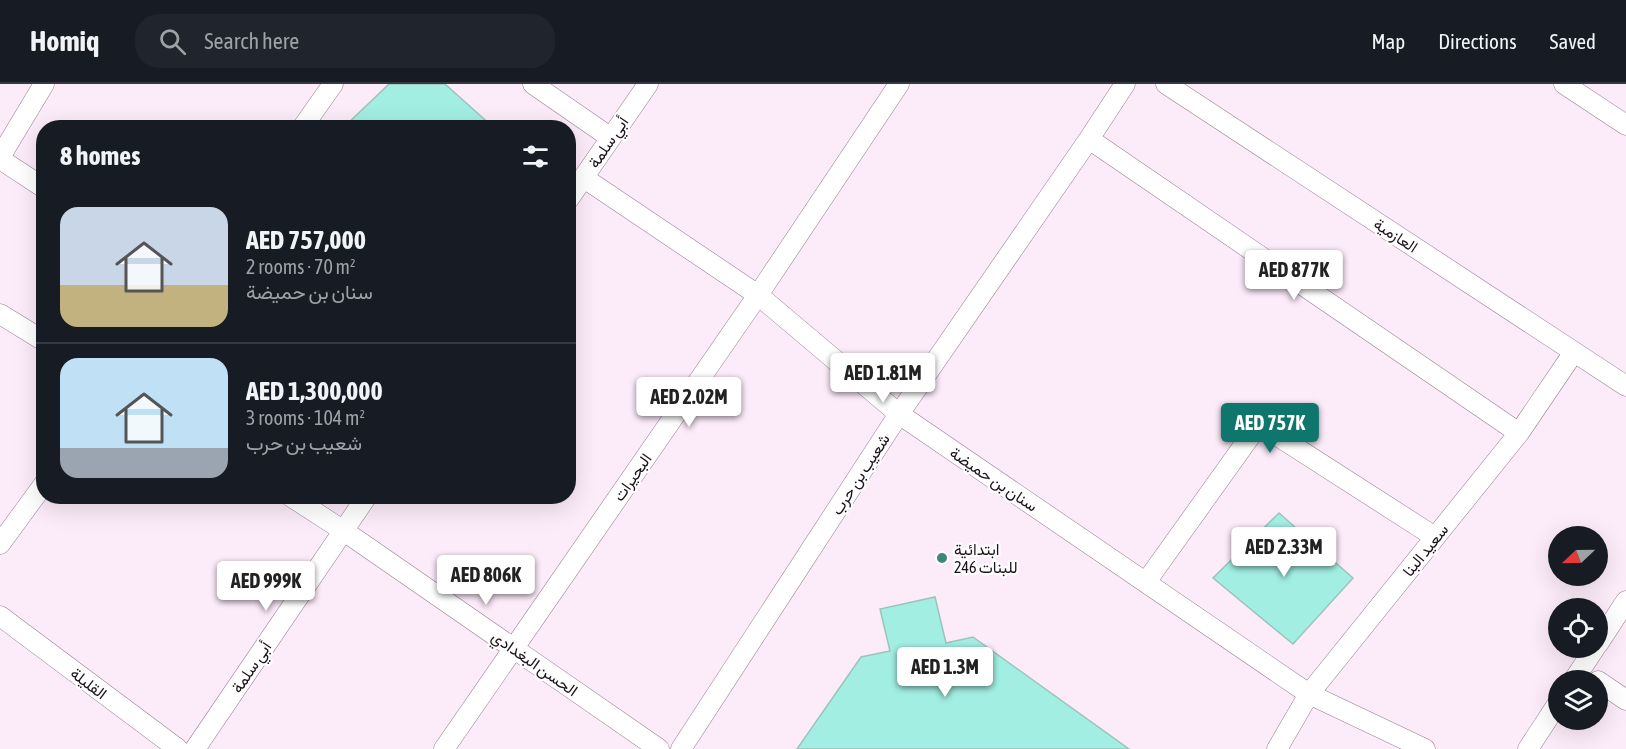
<!DOCTYPE html>
<html lang="en">
<head>
<meta charset="utf-8">
<style>
	:root { --surface:#171b24; --page:#20242c; --text:#f1f3f6; --muted:#9ea1a6; --line:#363941; --accent:#0f766e }
	body { margin:0; font-family:"Asap Condensed",Vazirmatn,sans-serif; background:var(--page); color:var(--text); height:100vh; display:flex; flex-direction:column; font-size:22px; white-space:nowrap }
	* { box-sizing:border-box; margin:0 }
	p { font-size:20px; color:var(--muted) }
	.icon { flex:none; width:33px; height:33px; fill:none; stroke:currentColor; stroke-width:2; stroke-linecap:round; stroke-linejoin:round }
	.map { position:relative; flex:1; overflow:hidden }
	.sheet { position:absolute; left:36px; top:36px; width:540px; height:384px; display:flex; flex-direction:column; background:var(--surface); border-radius:24px; box-shadow:0 6px 24px #0002 }
	.sheet>* { flex:none }
	.needle { width:39px; rotate:248deg }
	.buttons { position:absolute; left:1548px; top:442px; display:grid; gap:12px }
	.buttons a { display:grid; place-items:center; width:60px; height:60px; border-radius:50%; background:var(--surface); box-shadow:0 6px 24px #0002; font-size:30px }
	.price { position:absolute; translate:-50% -51px; padding:0 14px; border-radius:6px; background:#fff; color:#222; font-size:20px; line-height:39px; filter:drop-shadow(0 2px 3px #0008) }
	.price::after { content:''; position:absolute; left:50%; top:36px; width:18px; height:14px; margin-left:-9px; background:inherit; clip-path:polygon(0 0,100% 0,50% 100%) }
	.price.active { background:var(--accent); color:#fff }
	ul { padding:0; list-style:none }
	li { display:flex; align-items:center; gap:18px; height:150px; padding:0 24px }
	li+li { border-top:2px solid var(--line) }
	li span { display:grid; place-items:center; flex:none; width:168px; height:120px; border-radius:18px; color:#555 }
	li>.icon { margin-inline-start:auto }
	span .icon { width:72px; height:72px; fill:#fffc; stroke-width:1 }
	li b { font-size:26px }
	h2 { display:flex; justify-content:space-between; align-items:center; height:72px; padding:0 24px; font-size:26px }
	header { display:flex; align-items:center; gap:36px; box-sizing:border-box; height:84px; padding:0 30px; background:var(--surface); border-bottom:2px solid var(--line) }
	header strong { font-size:28px }
	nav { display:flex; gap:33px; margin-inline-start:auto; font-size:21px }
	.search { width:420px; height:54px; background:var(--page); display:flex; align-items:center; gap:15px; box-sizing:border-box; padding:0 21px; border-radius:24px; color:var(--muted); font-size:22px }
	.map>svg:first-child { display:block }
	.building { fill:#a2eee2; stroke:#9cc4bd; stroke-width:1.5 }
	.lines { fill:none; stroke-linecap:round; stroke-linejoin:round }
	.street-casing { stroke:#977d93; stroke-width:21 }
	.street { stroke:#fff; stroke-width:20 }
	.poi-dot { fill:#40857c; stroke:#fefefe; stroke-width:2 }
	.labels { text-anchor:middle; stroke-width:4.5; stroke-linejoin:round; paint-order:stroke }
	.street-label { font-size:16px; fill:#1c121b; stroke:#fefefe }
	.poi-label { font-size:16px; fill:#1c121b; stroke:#fefefe; text-anchor:start }
</style>
</head>
<body>
<header>
<strong>Homiq</strong>
<div class="search"><svg class="icon" aria-label="search" viewBox="0 0 24 24"><circle cx="10" cy="10" r="6"/><path d="M15 15l6 6"/></svg>Search here</div>
<nav><a>Map</a><a>Directions</a><a>Saved</a></nav>
</header>
<div class="map">
<svg width="1626" height="665" viewBox="0 0 1626 665">
	<rect width="100%" height="100%" fill="#fcebf9"/>
	<path class="building" d="M389 0H445L494 44H343Z
		M1279 429 1353 494 1293 560 1213 494Z
		M935 513 946 559 973 553 1129 665H797L861 573 890 567 880 525Z"/>
	<g class="lines">
		<g class="street-casing">
			<path id="street" d="M533 0 611 54
				M1166 0 1626 302
				M1564 0 1626 41
				M302 44 333 0
				M1089 55 1519 349
				M0 73 44 0
				M0 75 44 104
				M584 94 758 211 899 330 1309 610 1425 665
				M568 116 648 0
				M0 230 44 257
				M290 412 344 447 659 665
				M0 460 44 400
				M1146 498 1259 340 1435 453
				M0 532 178 665
				M1598 560 1626 517
				M1573 597 1595 564
				M1598 597 1626 616
				M195 665 367 412
				M444 665 758 211 899 0
				M681 665 899 330 1089 55 1125 0
				M1277 665 1309 610 1519 349 1574 268
				M1528 665 1558 619"/>
		</g>
		<use href="#street" class="street"/>
	</g>
	<circle class="poi-dot" cx="942" cy="474" r="6"/>
	<g class="labels">
		<g class="street-label">
			<text transform="translate(608 58) rotate(-56)" y="6">أبي سلمة</text>
			<text transform="translate(1396 151) rotate(33)" y="6">العازمية</text>
			<text transform="translate(860 390) rotate(-57)" y="6">شعيب بن حرب</text>
			<text transform="translate(632 393) rotate(-55)" y="6">البحيرات</text>
			<text transform="translate(994 395) rotate(34)" y="6">سنان بن حميضة</text>
			<text transform="translate(1425 466) rotate(-51)" y="6">سعيد البنا</text>
			<text transform="translate(535 579) rotate(35)" y="6">الحسن البغدادي</text>
			<text transform="translate(251 583) rotate(-56)" y="6">أبي سلمة</text>
			<text transform="translate(89 599) rotate(37)" y="6">القليلة</text>
		</g>
		<g class="poi-label">
			<text x="954" y="471">ابتدائية<tspan x="954" dy="18">246 للبنات</tspan></text>
		</g>
	</g>
</svg>
<div class="buttons">
<a><svg class="needle" viewBox="-14 -14 28 28"><path d="M0-13l5 13h-10z" fill="#e53935"/><path d="M0 13l5-13h-10z" fill="#9ea1a6"/></svg></a>
<a><svg class="icon" aria-label="locate" viewBox="0 0 24 24"><circle cx="12" cy="12" r="6"/><path d="M12 2v4M12 18v4M2 12h4M18 12h4"/></svg></a>
<a><svg class="icon" aria-label="layers" viewBox="0 0 24 24"><path d="M12 4l9 5-9 5-9-5zM3 14l9 5 9-5"/></svg></a>
</div>
<b class="price" style="left:1294px;top:217px">AED 877K</b>
<b class="price" style="left:883px;top:320px">AED 1.81M</b>
<b class="price" style="left:689px;top:344px">AED 2.02M</b>
<b class="price active" style="left:1270px;top:370px">AED 757K</b>
<b class="price" style="left:1284px;top:494px">AED 2.33M</b>
<b class="price" style="left:486px;top:522px">AED 806K</b>
<b class="price" style="left:266px;top:528px">AED 999K</b>
<b class="price" style="left:945px;top:614px">AED 1.3M</b>
<section class="sheet">
<h2>8 homes<svg class="icon" aria-label="filters" viewBox="0 0 24 24"><path d="M4 7h16M4 17h16"/><circle cx="9" cy="7" r="2"/><circle cx="15" cy="17" r="2"/></svg></h2>
<ul>
<li><span style="background:linear-gradient(#c9d6e8 65%,#c2b280 0)"><svg class="icon" aria-label="home" viewBox="0 0 24 24"><path d="M3 11l9-7 9 7M6 9v11h12V9"/></svg></span><div><b>AED 757,000</b><p>2 rooms · 70 m²</p><p>سنان بن حميضة</p></div></li>
<li><span style="background:linear-gradient(#bfe0f5 75%,#9aa5b1 0)"><svg class="icon" aria-label="home" viewBox="0 0 24 24"><path d="M3 11l9-7 9 7M6 9v11h12V9"/></svg></span><div><b>AED 1,300,000</b><p>3 rooms · 104 m²</p><p>شعيب بن حرب</p></div></li>
</ul>
</section>
</div>
</body>
</html>
